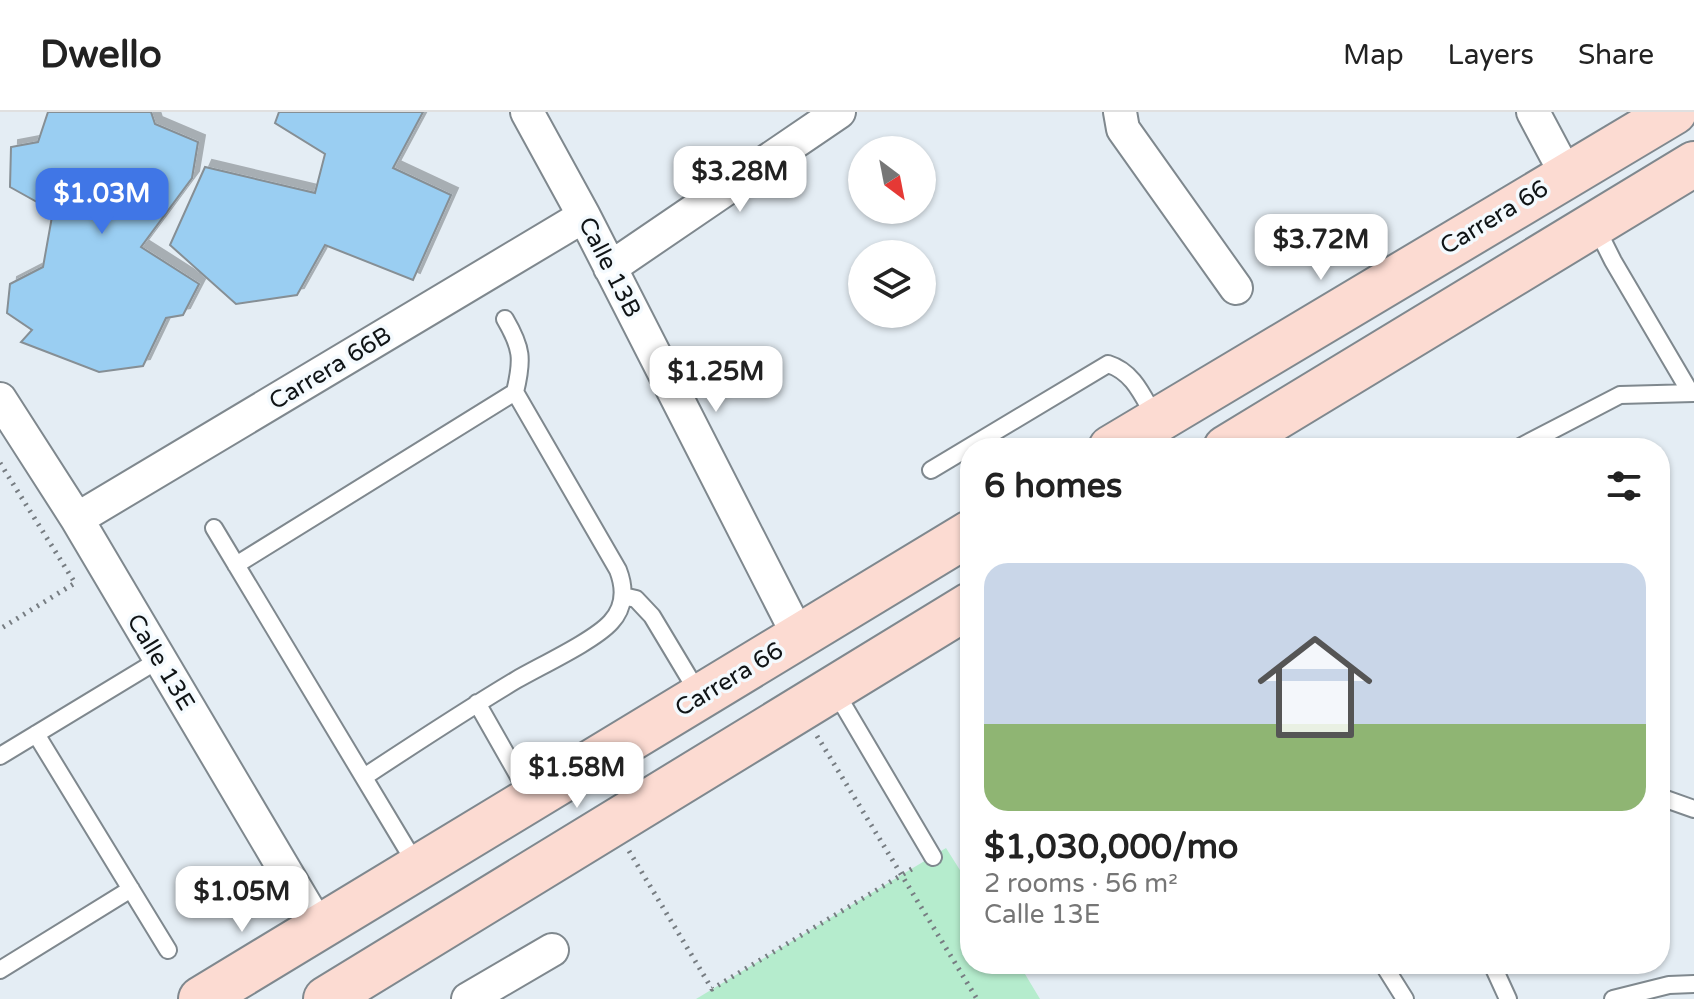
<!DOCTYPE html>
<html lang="en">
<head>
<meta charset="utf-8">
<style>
	:root { --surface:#fff; --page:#f2f2f2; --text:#222; --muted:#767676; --line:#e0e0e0; --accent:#4076e6 }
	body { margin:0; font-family:"Varela Round",sans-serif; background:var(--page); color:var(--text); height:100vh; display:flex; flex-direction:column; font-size:30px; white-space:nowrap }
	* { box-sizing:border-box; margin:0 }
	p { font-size:26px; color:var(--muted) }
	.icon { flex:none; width:44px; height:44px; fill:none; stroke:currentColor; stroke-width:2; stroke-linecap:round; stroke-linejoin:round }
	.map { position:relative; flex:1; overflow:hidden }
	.details { position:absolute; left:960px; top:326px; width:710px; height:536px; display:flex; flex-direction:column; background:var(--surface); border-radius:32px; box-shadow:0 2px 6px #0004 }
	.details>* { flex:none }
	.needle { width:52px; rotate:148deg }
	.buttons { position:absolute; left:848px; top:24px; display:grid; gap:16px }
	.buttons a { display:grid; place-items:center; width:88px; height:88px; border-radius:50%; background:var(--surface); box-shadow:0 2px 6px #0004; font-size:40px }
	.price { position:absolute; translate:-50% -68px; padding:0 18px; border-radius:16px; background:#fff; color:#222; font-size:26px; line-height:52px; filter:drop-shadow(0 2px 4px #0008) }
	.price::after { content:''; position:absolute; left:50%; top:48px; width:24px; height:18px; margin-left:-12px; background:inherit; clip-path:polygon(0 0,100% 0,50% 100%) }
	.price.active { background:var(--accent); color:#fff }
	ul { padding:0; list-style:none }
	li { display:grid; align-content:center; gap:16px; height:424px; padding:0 24px }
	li+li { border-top:2px solid var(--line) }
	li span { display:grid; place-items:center; height:248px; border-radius:24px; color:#555 }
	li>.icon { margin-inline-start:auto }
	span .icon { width:144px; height:144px; fill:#fffc; stroke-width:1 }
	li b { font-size:34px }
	h2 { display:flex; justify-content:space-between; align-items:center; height:96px; padding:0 24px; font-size:34px }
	header { display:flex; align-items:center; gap:48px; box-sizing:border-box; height:112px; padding:0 40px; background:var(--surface); border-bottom:2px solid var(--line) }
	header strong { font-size:38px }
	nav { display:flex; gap:44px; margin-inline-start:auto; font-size:28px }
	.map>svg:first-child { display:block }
	.green { fill:#b5eccd }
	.building { fill:#9acef2; stroke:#868f95; stroke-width:2; filter:url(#shadow) }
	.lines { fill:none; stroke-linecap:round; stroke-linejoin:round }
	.lane-casing { stroke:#7f888e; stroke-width:20 }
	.street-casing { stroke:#7f888e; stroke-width:36 }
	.secondary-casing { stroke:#7f888e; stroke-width:48 }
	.path { stroke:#777d82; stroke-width:5; stroke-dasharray:2 6; stroke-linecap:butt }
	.lane { stroke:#fff; stroke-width:16 }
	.street { stroke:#fff; stroke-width:32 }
	.secondary { stroke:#fcdbd2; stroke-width:44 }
	.labels { text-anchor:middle; stroke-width:7; stroke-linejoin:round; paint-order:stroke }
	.street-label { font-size:24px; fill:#101416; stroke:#f4fafe }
</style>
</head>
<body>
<header>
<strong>Dwello</strong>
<nav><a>Map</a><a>Layers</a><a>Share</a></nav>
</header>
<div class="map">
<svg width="1694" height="887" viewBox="0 0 1694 887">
	<defs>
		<filter id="shadow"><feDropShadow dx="7" dy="-7" stdDeviation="0" flood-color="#0004"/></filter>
	</defs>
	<rect width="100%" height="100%" fill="#e4edf4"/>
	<path class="green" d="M946 736 970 774V852H1019L1040 887H696Z"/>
	<path class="building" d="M48 0H151L155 12 198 30 192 66 141 135 199 172 183 203 166 206 143 254 99 260 21 230 32 218 7 201 10 172 43 155 53 99 10 75 11 35 38 30Z
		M279 0H423L393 56 451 83 413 168 325 133 297 183 236 192 170 133 205 55 315 81 325 42 275 11Z"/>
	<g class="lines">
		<g class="lane-casing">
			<path id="lane" d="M1596 115 1613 149 1690 280
				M1518 336 1620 283 1694 281
				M931 358 1108 252C1134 260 1143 285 1156 307
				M214 416 417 754
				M236 453 515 280C523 247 522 236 505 207
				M623 484 636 487 652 504 700 584
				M835 579 933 745
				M477 591 531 686
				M36 622 168 838
				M0 644 160 547
				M364 665C414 632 464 599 516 568 540 554 594 529 611 510 625 495 625 476 618 458L515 280
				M1660 685 1694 697
				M1383 852 1405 887
				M1492 852 1508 887
				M0 858 131 777
				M1613 887 1669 873 1694 872"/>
		</g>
		<g class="street-casing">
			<path id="street" d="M527 0 584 104 799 525
				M1120 0 1123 17 1236 176
				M1533 0 1566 62
				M610 156 839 0
				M0 287 77 407 319 816
				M77 407 584 104
				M468 887 552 838"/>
		</g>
		<g class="secondary-casing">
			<path id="secondary" d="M1111 336 1674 0
				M1226 336 1694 52
				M201 887 970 421
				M326 887 970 493"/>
		</g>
		<path class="path" d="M1062 336 1076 328
			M0 351 75 471 0 517
			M817 624 977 887
			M629 739 712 877 915 755"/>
		<use href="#lane" class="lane"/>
		<use href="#street" class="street"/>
		<use href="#secondary" class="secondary"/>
	</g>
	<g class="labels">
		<g class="street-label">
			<text transform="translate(1494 105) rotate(-31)" y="8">Carrera 66</text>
			<text transform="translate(610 155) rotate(63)" y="8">Calle 13B</text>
			<text transform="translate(330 256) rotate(-31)" y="8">Carrera 66B</text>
			<text transform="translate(161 550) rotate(59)" y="8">Calle 13E</text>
			<text transform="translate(729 567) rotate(-31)" y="8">Carrera 66</text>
		</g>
	</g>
</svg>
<div class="buttons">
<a><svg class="needle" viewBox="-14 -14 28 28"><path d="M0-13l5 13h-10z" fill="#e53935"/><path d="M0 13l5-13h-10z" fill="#767676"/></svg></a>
<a><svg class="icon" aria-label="layers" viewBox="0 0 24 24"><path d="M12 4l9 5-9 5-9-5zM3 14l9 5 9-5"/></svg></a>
</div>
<b class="price" style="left:740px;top:102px">$3.28M</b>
<b class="price active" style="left:102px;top:124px">$1.03M</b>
<b class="price" style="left:1321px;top:170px">$3.72M</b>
<b class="price" style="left:716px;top:302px">$1.25M</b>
<b class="price" style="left:577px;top:698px">$1.58M</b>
<b class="price" style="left:242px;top:822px">$1.05M</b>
<section class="details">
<h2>6 homes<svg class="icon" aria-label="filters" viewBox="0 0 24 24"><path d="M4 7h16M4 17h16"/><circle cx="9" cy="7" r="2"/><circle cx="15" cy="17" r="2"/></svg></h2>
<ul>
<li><span style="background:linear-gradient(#c9d6e8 65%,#8fb573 0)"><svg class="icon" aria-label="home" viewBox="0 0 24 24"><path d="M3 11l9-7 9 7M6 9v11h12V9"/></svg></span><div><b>$1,030,000/mo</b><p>2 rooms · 56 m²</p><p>Calle 13E</p></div></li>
</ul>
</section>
</div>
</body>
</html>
